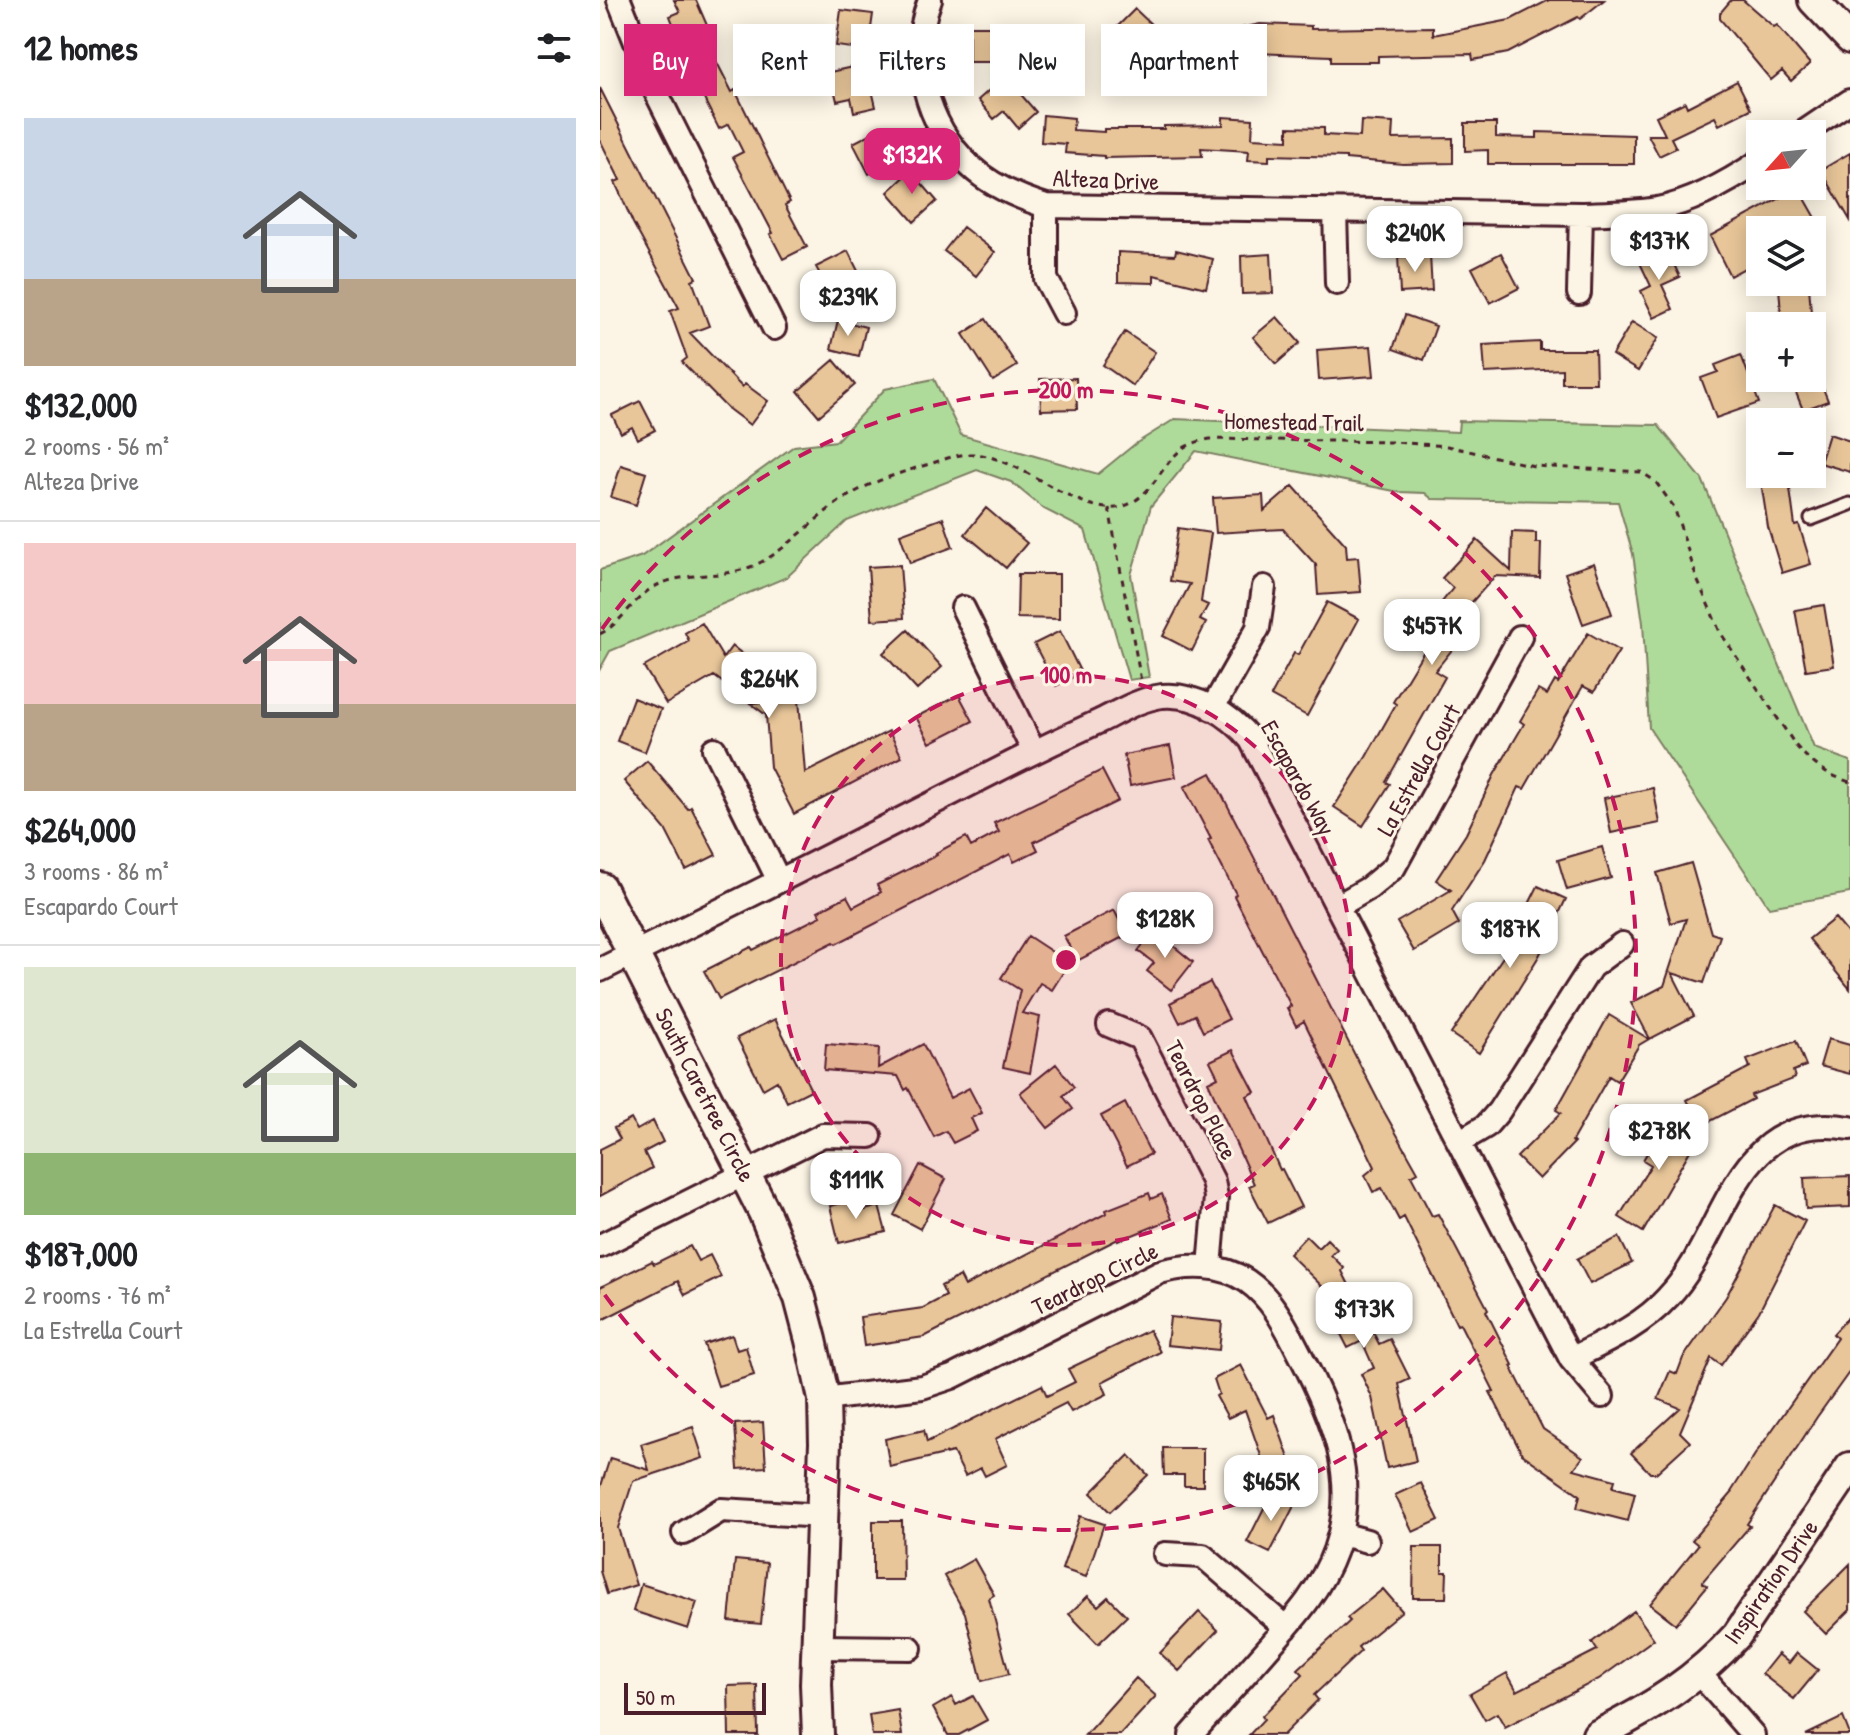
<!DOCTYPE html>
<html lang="en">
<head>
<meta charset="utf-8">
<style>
	:root { --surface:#fff; --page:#f6f6f6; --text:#202124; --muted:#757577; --line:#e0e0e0; --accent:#db2777 }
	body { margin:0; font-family:"Patrick Hand",sans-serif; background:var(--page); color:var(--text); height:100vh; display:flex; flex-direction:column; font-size:30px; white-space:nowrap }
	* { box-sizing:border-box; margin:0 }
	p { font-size:26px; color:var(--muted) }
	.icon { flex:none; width:44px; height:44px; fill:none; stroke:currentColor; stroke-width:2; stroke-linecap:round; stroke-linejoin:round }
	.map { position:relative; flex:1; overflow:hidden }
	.sheet { display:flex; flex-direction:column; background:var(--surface); width:600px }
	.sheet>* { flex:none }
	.guide { position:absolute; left:24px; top:24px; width:760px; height:72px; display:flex; gap:16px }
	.needle { width:52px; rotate:243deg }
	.buttons { position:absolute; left:1146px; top:120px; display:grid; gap:16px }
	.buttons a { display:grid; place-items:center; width:80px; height:80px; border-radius:0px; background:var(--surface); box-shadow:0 4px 20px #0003; font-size:40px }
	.scale { position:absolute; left:24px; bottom:20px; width:142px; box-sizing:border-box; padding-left:8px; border:4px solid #4a1f2b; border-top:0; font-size:22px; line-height:28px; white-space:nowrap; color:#4a1f2b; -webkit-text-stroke:6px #fcf5e5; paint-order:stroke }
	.price { position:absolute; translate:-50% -68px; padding:0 18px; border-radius:16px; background:#fff; color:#222; font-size:26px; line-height:52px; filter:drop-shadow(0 2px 4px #0008) }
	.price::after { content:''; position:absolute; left:50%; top:48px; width:24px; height:18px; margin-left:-12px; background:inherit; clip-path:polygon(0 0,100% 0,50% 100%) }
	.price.on { background:var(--accent); color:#fff }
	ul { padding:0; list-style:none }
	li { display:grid; align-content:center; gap:16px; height:424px; padding:0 24px }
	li+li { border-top:2px solid var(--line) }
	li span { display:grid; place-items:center; height:248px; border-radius:0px; color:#555 }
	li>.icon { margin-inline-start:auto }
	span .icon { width:144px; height:144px; fill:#fffc; stroke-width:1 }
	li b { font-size:34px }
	h2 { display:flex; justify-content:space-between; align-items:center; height:96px; padding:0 24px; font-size:34px }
	.pill { padding:0 28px; border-radius:0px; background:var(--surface); box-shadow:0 4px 20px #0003; font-size:28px; line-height:72px }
	.pill.on { background:var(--accent); color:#fff }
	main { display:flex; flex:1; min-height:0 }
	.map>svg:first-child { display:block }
	.green { fill:#afdb9a; stroke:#7c7d62; stroke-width:2 }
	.building { fill:#e8c699; stroke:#4a1f2b; stroke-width:2 }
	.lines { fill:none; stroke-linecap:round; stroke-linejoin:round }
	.service-casing { stroke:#4a1f2b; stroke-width:17 }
	.minor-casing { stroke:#4a1f2b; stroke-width:28 }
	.tertiary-casing { stroke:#4a1f2b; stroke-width:34 }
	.secondary-casing { stroke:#4a1f2b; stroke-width:36 }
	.path { stroke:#4a1f2b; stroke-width:3; stroke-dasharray:6 6; stroke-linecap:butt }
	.service { stroke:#fcf5e5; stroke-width:11 }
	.minor { stroke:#fcf5e5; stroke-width:22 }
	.tertiary { stroke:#fcf5e5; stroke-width:28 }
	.secondary { stroke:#fcf5e5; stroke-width:30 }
	.ring { fill:none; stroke:#c2185b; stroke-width:4; stroke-dasharray:14 10 }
	.labels { text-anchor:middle; stroke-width:6; stroke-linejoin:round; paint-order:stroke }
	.street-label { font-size:24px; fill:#4a1f2b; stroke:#fcf5e5 }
	.centre { fill:#c2185b; stroke:#fcf5e5; stroke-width:4 }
	.ring-label { font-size:24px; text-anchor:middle; font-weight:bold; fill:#c2185b; stroke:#fcf5e5; stroke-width:6; stroke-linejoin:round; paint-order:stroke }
</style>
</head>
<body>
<main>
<section class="sheet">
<h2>12 homes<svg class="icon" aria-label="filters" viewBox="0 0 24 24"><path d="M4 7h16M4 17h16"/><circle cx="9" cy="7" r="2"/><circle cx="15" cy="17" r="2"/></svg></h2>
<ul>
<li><span style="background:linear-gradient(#c9d6e8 65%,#b9a48a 0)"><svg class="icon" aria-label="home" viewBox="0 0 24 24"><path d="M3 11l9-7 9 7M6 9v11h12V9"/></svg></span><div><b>$132,000</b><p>2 rooms · 56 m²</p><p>Alteza Drive</p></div></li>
<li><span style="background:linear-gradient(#f6c9c9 65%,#b9a48a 0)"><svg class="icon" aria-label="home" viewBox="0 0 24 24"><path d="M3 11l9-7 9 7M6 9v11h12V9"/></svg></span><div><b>$264,000</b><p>3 rooms · 86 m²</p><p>Escapardo Court</p></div></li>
<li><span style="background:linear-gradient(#dfe7d0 75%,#8fb573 0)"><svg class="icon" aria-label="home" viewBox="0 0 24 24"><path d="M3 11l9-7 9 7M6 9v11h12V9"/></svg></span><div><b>$187,000</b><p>2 rooms · 76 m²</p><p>La Estrella Court</p></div></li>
</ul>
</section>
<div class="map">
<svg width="1250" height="1735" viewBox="0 0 1250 1735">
	<rect width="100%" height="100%" fill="#fcf5e5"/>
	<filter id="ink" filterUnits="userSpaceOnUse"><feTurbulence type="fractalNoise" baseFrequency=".0125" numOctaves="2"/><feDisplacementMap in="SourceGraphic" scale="16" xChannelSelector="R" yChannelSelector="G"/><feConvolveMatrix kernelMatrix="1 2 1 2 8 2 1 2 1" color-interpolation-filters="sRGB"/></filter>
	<g filter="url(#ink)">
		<path class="green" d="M334 379 361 435 498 474 535 444 575 419 858 432 859 421 1058 425 1102 479 1214 748 1250 761V893L1169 907 1049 728 1043 623 1033 554 1018 502 832 499 825 493 799 492 596 451 551 506 531 575 549 677 529 680 485 530 444 509 411 482 377 470 247 521 187 577 10 651 0 669V570L42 556 194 446 236 441 285 389Z"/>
		<path class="building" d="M74 0H96L109 30 102 33 132 92 135 90 190 202 185 205 207 247 183 259 170 234 173 233 133 157 143 152 129 124 119 129 86 63 88 62 70 16 80 12Z
			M949 0H1004L980 19 978 17 908 53 873 60 872 54 778 56V62H731V56L656 53 657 58 610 68 603 36 660 24 711 26V29L833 27V35L910 20Z
			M1131 0H1143L1174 27 1177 25 1210 64 1191 81 1182 71 1171 80 1120 19V13Z
			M535 9 555 28 546 38 554 45 536 64 508 36Z
			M241 10 273 14 268 50 236 46Z
			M369 26H404V62H369Z
			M266 64 276 107 254 112 251 98 237 101 230 72Z
			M405 76 436 112 418 128 404 111 394 119 378 100Z
			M1137 81 1151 109 1119 125 1115 117 1071 138 1076 148 1059 156 1048 135H1065L1056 116 1085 102 1087 107Z
			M0 88 96 278 92 280 109 326 90 333 142 387 145 384 168 401 150 425 126 407 82 362 87 358 70 311 79 308 33 223 15 182 20 180 0 140Z
			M443 115 474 118 473 130 504 132V129H564V126L623 125V117L653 119 652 138 688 140V127L724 128V135L760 137 761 121 793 123 792 139 853 138V163L803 164 746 159V157L669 155V161L648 160 649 151 601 148 602 156 504 158V156L465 153 466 144 441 142Z
			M865 123H896V137L937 138V132L1034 135V164H888V150L865 151Z
			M282 128 298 159 269 174 253 143Z
			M1250 153V220L1221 170Z
			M311 171 337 201 314 222 288 192Z
			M1199 188 1219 223 1206 230H1160V260L1130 276 1110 236Z
			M363 227 395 252 376 276 344 251Z
			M576 250 613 259 606 288 554 275V283L518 282V252L575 255Z
			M1067 250 1080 277 1062 285 1073 309 1054 318 1041 291 1051 286 1040 263Z
			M248 251 262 279 231 295 216 267Z
			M901 253 919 288 890 303 872 268Z
			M671 254 673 293 642 294 641 256Z
			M830 255 832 291 800 293 798 257Z
			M1209 286 1212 326H1182L1179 288Z
			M805 315 836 326 824 360 793 349Z
			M677 317 700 343 676 364 653 337Z
			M386 319 417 366 393 381 363 334Z
			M238 320 266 327 259 356 231 349Z
			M1032 322 1058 338 1038 371 1012 355Z
			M525 332 555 352 533 386 503 365Z
			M940 342V350H995L996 383H962V369L885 373 883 345Z
			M771 346 774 376 719 380 717 350Z
			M1141 355 1159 403 1116 418 1101 378 1118 372 1115 365Z
			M234 360 255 385 219 416 198 391Z
			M476 378 477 409 441 410 440 379Z
			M1190 378H1219L1228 401 1203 410Z
			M40 401 55 430 38 439 32 427 21 433 12 415Z
			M1229 434 1250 441V472L1220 463Z
			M21 465 46 473 36 505 11 497Z
			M1188 474 1195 526 1199 525 1211 564 1182 573 1168 527 1160 476Z
			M693 486 746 545 747 558 758 557 761 592 718 595 716 565 683 529 616 533 613 498 663 495 664 511Z
			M386 508 427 543 406 568 365 534Z
			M343 518 353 547 310 563 300 534Z
			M578 528 611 533 601 602 608 605 600 620 606 623 592 651 563 636 590 584 570 581Z
			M912 532 936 533V543H941L940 578 895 576 855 621 867 631 835 671 845 677 786 782 790 784 763 826 734 807 766 757 796 704 793 702 827 646 815 636 853 588 842 578 877 540 911 571Z
			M994 563 1012 614 983 624 965 573Z
			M300 565 304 618 272 620 268 567Z
			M418 574H459V619L417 618Z
			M727 602 759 619 707 716 671 696 694 653 698 655Z
			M1224 605 1234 666 1206 670 1195 610Z
			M102 623 123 658 132 646 171 676 151 703 199 699 205 773 289 731 302 757 194 814 170 767 166 715 114 676 66 704 44 667 89 641 85 633Z
			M308 630 342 667 317 690 283 653Z
			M460 631 481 673 456 686 434 644Z
			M988 633 1019 651 994 692 983 686 924 789 919 787 885 860 852 911 859 924 814 951 797 922 851 890 836 880 866 834 894 775 924 724 920 721 938 690 947 695 955 681 958 683Z
			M359 695 373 721 330 743 316 717Z
			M33 698 61 709 45 752 17 741Z
			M570 746 576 777 530 786 524 755Z
			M47 761 88 809 91 807 116 855 86 870 65 829 24 781Z
			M502 770 518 801 434 842 438 850 414 862 410 854 236 944 234 942 119 999 104 971 151 947 153 950 221 916 218 911 247 896 253 907 281 892 277 885 337 855 336 853 366 837 371 847 399 832 394 823Z
			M611 773 782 1108 818 1172 811 1176 832 1216 838 1214 888 1309 886 1311 913 1365 911 1366 943 1429 983 1457 974 1469 1015 1480 1013 1487 1035 1493 1028 1521 977 1508 980 1495 922 1454 890 1392 894 1391 860 1324 857 1325 804 1217 799 1220 782 1188 773 1192 765 1175 775 1167 704 1021 696 1026 687 1008 691 1006 634 896 636 894 608 840 611 839 584 787Z
			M1053 788 1060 823 1011 833 1004 798Z
			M1002 847 1011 878 967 890 958 860Z
			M1091 863 1111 933 1120 936 1104 983 1072 973 1094 1016 1050 1039 1031 1003 1064 986 1086 919 1071 923 1057 873Z
			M938 886 966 899 939 956 879 1053 851 1034 921 930 917 928Z
			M514 910 527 935 477 961 464 936Z
			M1235 918 1250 936V989L1209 939Z
			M554 930 593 962 571 990 547 971 554 963 538 951Z
			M428 936 469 963 452 990 440 983 422 1013 440 1017 430 1073 403 1067 420 990 401 978Z
			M610 982 629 1019 603 1032 595 1015 580 1023 570 1003Z
			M1009 1015 1049 1039 1039 1045 1017 1081 1009 1076 972 1141 974 1143 939 1179 917 1157 961 1113 956 1110Z
			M175 1019 211 1090 187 1102 177 1081 163 1089 137 1038Z
			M1228 1039 1250 1045V1074L1220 1066Z
			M1196 1041 1206 1066 1193 1071 1195 1078 1151 1095 1153 1099 1101 1126 1087 1100 1150 1067 1147 1060Z
			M226 1044 279 1048 278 1068 323 1044 350 1098 369 1088 382 1113 371 1118 377 1131 353 1143 346 1131 334 1137 308 1088 305 1090 298 1076 224 1070Z
			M633 1050 655 1092 647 1096 680 1170 682 1169 701 1207 668 1223 649 1186 654 1184 608 1082 618 1077 610 1061Z
			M456 1064 474 1087 463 1096 473 1109 448 1128 420 1093Z
			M525 1103 551 1154 527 1166 501 1116Z
			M1069 1116 1099 1135 1043 1232 1019 1217 1051 1165 1043 1160Z
			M31 1119 37 1130 53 1121 63 1142 44 1152 52 1168 0 1196V1149L20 1139 14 1128Z
			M320 1165 346 1179 320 1229 294 1215Z
			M1250 1176V1207L1206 1209 1204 1178Z
			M549 1193 551 1199 562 1194 572 1219 518 1241V1239L324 1337 264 1346 260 1317 323 1308 346 1296 341 1286 360 1276 365 1286 507 1213 506 1210Z
			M259 1199 262 1211 279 1206 286 1232 239 1243 230 1206Z
			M1175 1205 1205 1221 1159 1312 1121 1365 1111 1358 1080 1432 1090 1442 1056 1473H1050L1031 1453 1080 1408 1058 1399 1070 1371 1077 1374 1083 1358 1126 1297Z
			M706 1236 718 1248 727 1239 737 1249 731 1255 744 1268 742 1271 779 1344 790 1339 810 1379 799 1384 816 1461 787 1468 772 1397 761 1374 774 1368 762 1341 748 1348 723 1299 731 1295 689 1254Z
			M1019 1237 1032 1263 990 1284 977 1259Z
			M90 1246 98 1261 110 1255 121 1277 85 1295 78 1281 0 1321V1287L52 1261 54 1264Z
			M1250 1315V1371L1217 1417 1147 1524 1150 1526 1102 1582 1107 1586 1076 1624 1050 1604 1098 1545 1092 1540 1132 1493 1131 1492 1156 1453 1237 1338 1233 1334Z
			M570 1317 622 1322 619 1350 567 1345Z
			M549 1330 560 1352 502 1382 507 1394 471 1412 466 1403 395 1439 407 1465 385 1476 381 1468 365 1476 353 1452 290 1467 285 1439 324 1430 327 1442 442 1385 447 1396 475 1382 468 1369Z
			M132 1335 137 1350 146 1347 154 1375 118 1386 104 1344Z
			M641 1365 668 1418 674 1415 692 1467 668 1476 645 1410 628 1418 616 1396 619 1394 614 1379Z
			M163 1422 166 1467 138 1469 135 1424Z
			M93 1427 103 1458 33 1481 18 1528 36 1585 7 1594 0 1571V1489L10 1458 49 1470 41 1444Z
			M563 1448H603V1486H584V1475H564Z
			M529 1455 548 1475 510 1512 491 1493Z
			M821 1483 839 1520 813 1532 795 1495Z
			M672 1492 695 1504 670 1553 647 1542Z
			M480 1516 504 1524 486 1577 462 1569Z
			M273 1521H302L303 1580H273Z
			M814 1547H842V1572H847L846 1598H813Z
			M374 1559 394 1595 389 1598 409 1674 382 1681 365 1613 344 1576Z
			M135 1560 167 1563 161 1624 129 1621Z
			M1250 1564V1610L1226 1634 1203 1611Z
			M41 1584 97 1602 88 1629 33 1611Z
			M783 1589 802 1611 758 1647 761 1651 714 1695 718 1700 683 1735H649L664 1719 662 1716 703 1674 698 1669 750 1621 747 1618Z
			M488 1596 498 1606 508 1597 527 1616 498 1644 469 1614Z
			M1034 1611 1054 1639 999 1679 905 1727 897 1713 885 1720 870 1694 907 1673 917 1691 997 1650 992 1642Z
			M599 1612 618 1630 579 1671 560 1653Z
			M1197 1653 1218 1670 1194 1699 1162 1674 1178 1654 1189 1663Z
			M536 1678 556 1696 520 1735H485Z
			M157 1685 158 1735H129L128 1686Z
			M373 1696 387 1720 359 1735H348L333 1708 352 1697 356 1705Z
			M298 1710 302 1735H272L269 1715Z
			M1243 1717 1250 1735H1206Z"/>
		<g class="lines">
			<g class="service-casing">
				<path id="service" d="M1211 519 1250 504"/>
			</g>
			<g class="minor-casing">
				<path id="minor" d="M19 0 56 92 174 328
					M330 0C308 56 326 125 370 166 390 185 420 198 446 206L981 214C1006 213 1032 213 1057 209 1094 202 1129 182 1160 161
					M1201 134 1250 101
					M446 206V279L464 313
					M735 211 737 283
					M979 293 981 214
					M363 608 434 752
					M612 709 658 628 664 587
					M114 749 179 881
					M738 906 769 888 794 867 920 637
					M0 970C133 905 264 838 396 771 431 753 465 737 500 721 520 711 540 699 562 696 596 693 631 715 651 740L971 1359 1002 1396
					M509 1025 540 1038 613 1181 616 1197 610 1267
					M859 1142 886 1126 899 1111 991 967 1022 944
					M0 1246 223 1135 270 1136
					M971 1359C1005 1342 1042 1326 1068 1297 1127 1236 1132 1108 1250 1128
					M224 1399 322 1387 352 1377 560 1272C588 1264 622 1264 647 1281 673 1299 686 1327 700 1354 732 1416 760 1480 735 1550 720 1592 692 1621 663 1654 639 1681 615 1708 591 1735
					M84 1533 121 1510 224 1516
					M741 1534 767 1541
					M565 1554 603 1556 686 1628
					M218 1647 310 1648
					M1099 1673 1153 1735"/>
			</g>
			<g class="tertiary-casing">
				<path id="tertiary" d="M1213 0 1250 39
					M997 1735C1050 1709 1098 1679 1137 1635L1250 1467"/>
			</g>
			<g class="secondary-casing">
				<path id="secondary" d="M0 888 164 1212 200 1298 211 1340 224 1399 225 1443 216 1684 218 1735"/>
			</g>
			<path class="path" d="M509 508 541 681
				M0 634C24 622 35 594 60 584 90 571 125 579 155 565 182 553 205 528 228 510 258 486 290 476 326 465 340 461 354 455 368 454 414 451 479 518 521 507 551 499 560 466 582 449 591 443 600 441 610 439L793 442 847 446 934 466 1041 472 1055 481 1074 507 1097 579 1120 632 1196 746C1212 764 1227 775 1250 782"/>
			<use href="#service" class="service"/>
			<use href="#minor" class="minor"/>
			<use href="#tertiary" class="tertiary"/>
			<use href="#secondary" class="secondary"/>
		</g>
	</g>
	<circle cx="466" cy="960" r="285" fill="#c2185b" fill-opacity=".12"/>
	<g class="ring">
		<circle cx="466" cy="960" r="285"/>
		<path d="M2 629A570 570 0 1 1 2 1291"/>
	</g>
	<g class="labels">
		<g class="street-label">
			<text transform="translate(506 180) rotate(2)" y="8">Alteza Drive</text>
			<text transform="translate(694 422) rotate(1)" y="8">Homestead Trail</text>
			<text transform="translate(819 770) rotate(-61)" y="8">La Estrella Court</text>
			<text transform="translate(698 778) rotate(61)" y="8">Escapardo Way</text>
			<text transform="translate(105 1095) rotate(63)" y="8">South Carefree Circle</text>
			<text transform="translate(601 1100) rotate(63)" y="8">Teardrop Place</text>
			<text transform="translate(495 1279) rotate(-26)" y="8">Teardrop Circle</text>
			<text transform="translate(1171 1582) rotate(-55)" y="8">Inspiration Drive</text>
		</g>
	</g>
	<circle cx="466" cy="960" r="12" class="centre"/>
	<g class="ring-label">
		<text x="466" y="398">200 m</text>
		<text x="466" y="683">100 m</text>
	</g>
</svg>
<div class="buttons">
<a><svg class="needle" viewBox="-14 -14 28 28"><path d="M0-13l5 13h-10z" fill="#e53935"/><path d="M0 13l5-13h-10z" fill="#757577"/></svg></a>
<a><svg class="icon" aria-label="layers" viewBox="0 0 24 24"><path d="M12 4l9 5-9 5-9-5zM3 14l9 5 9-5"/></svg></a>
<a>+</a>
<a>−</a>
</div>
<div class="scale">50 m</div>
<b class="price on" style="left:312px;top:196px">$132K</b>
<b class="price" style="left:815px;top:274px">$240K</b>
<b class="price" style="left:1059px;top:282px">$137K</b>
<b class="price" style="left:248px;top:338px">$239K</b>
<b class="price" style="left:832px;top:667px">$457K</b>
<b class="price" style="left:169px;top:720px">$264K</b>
<b class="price" style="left:565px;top:960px">$128K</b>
<b class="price" style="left:910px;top:970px">$187K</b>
<b class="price" style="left:1059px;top:1172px">$278K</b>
<b class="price" style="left:256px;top:1221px">$111K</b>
<b class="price" style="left:764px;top:1350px">$173K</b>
<b class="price" style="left:671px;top:1523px">$465K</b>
<div class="guide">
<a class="pill on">Buy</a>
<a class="pill">Rent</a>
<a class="pill">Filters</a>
<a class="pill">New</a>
<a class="pill">Apartment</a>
</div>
</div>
</main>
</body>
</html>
